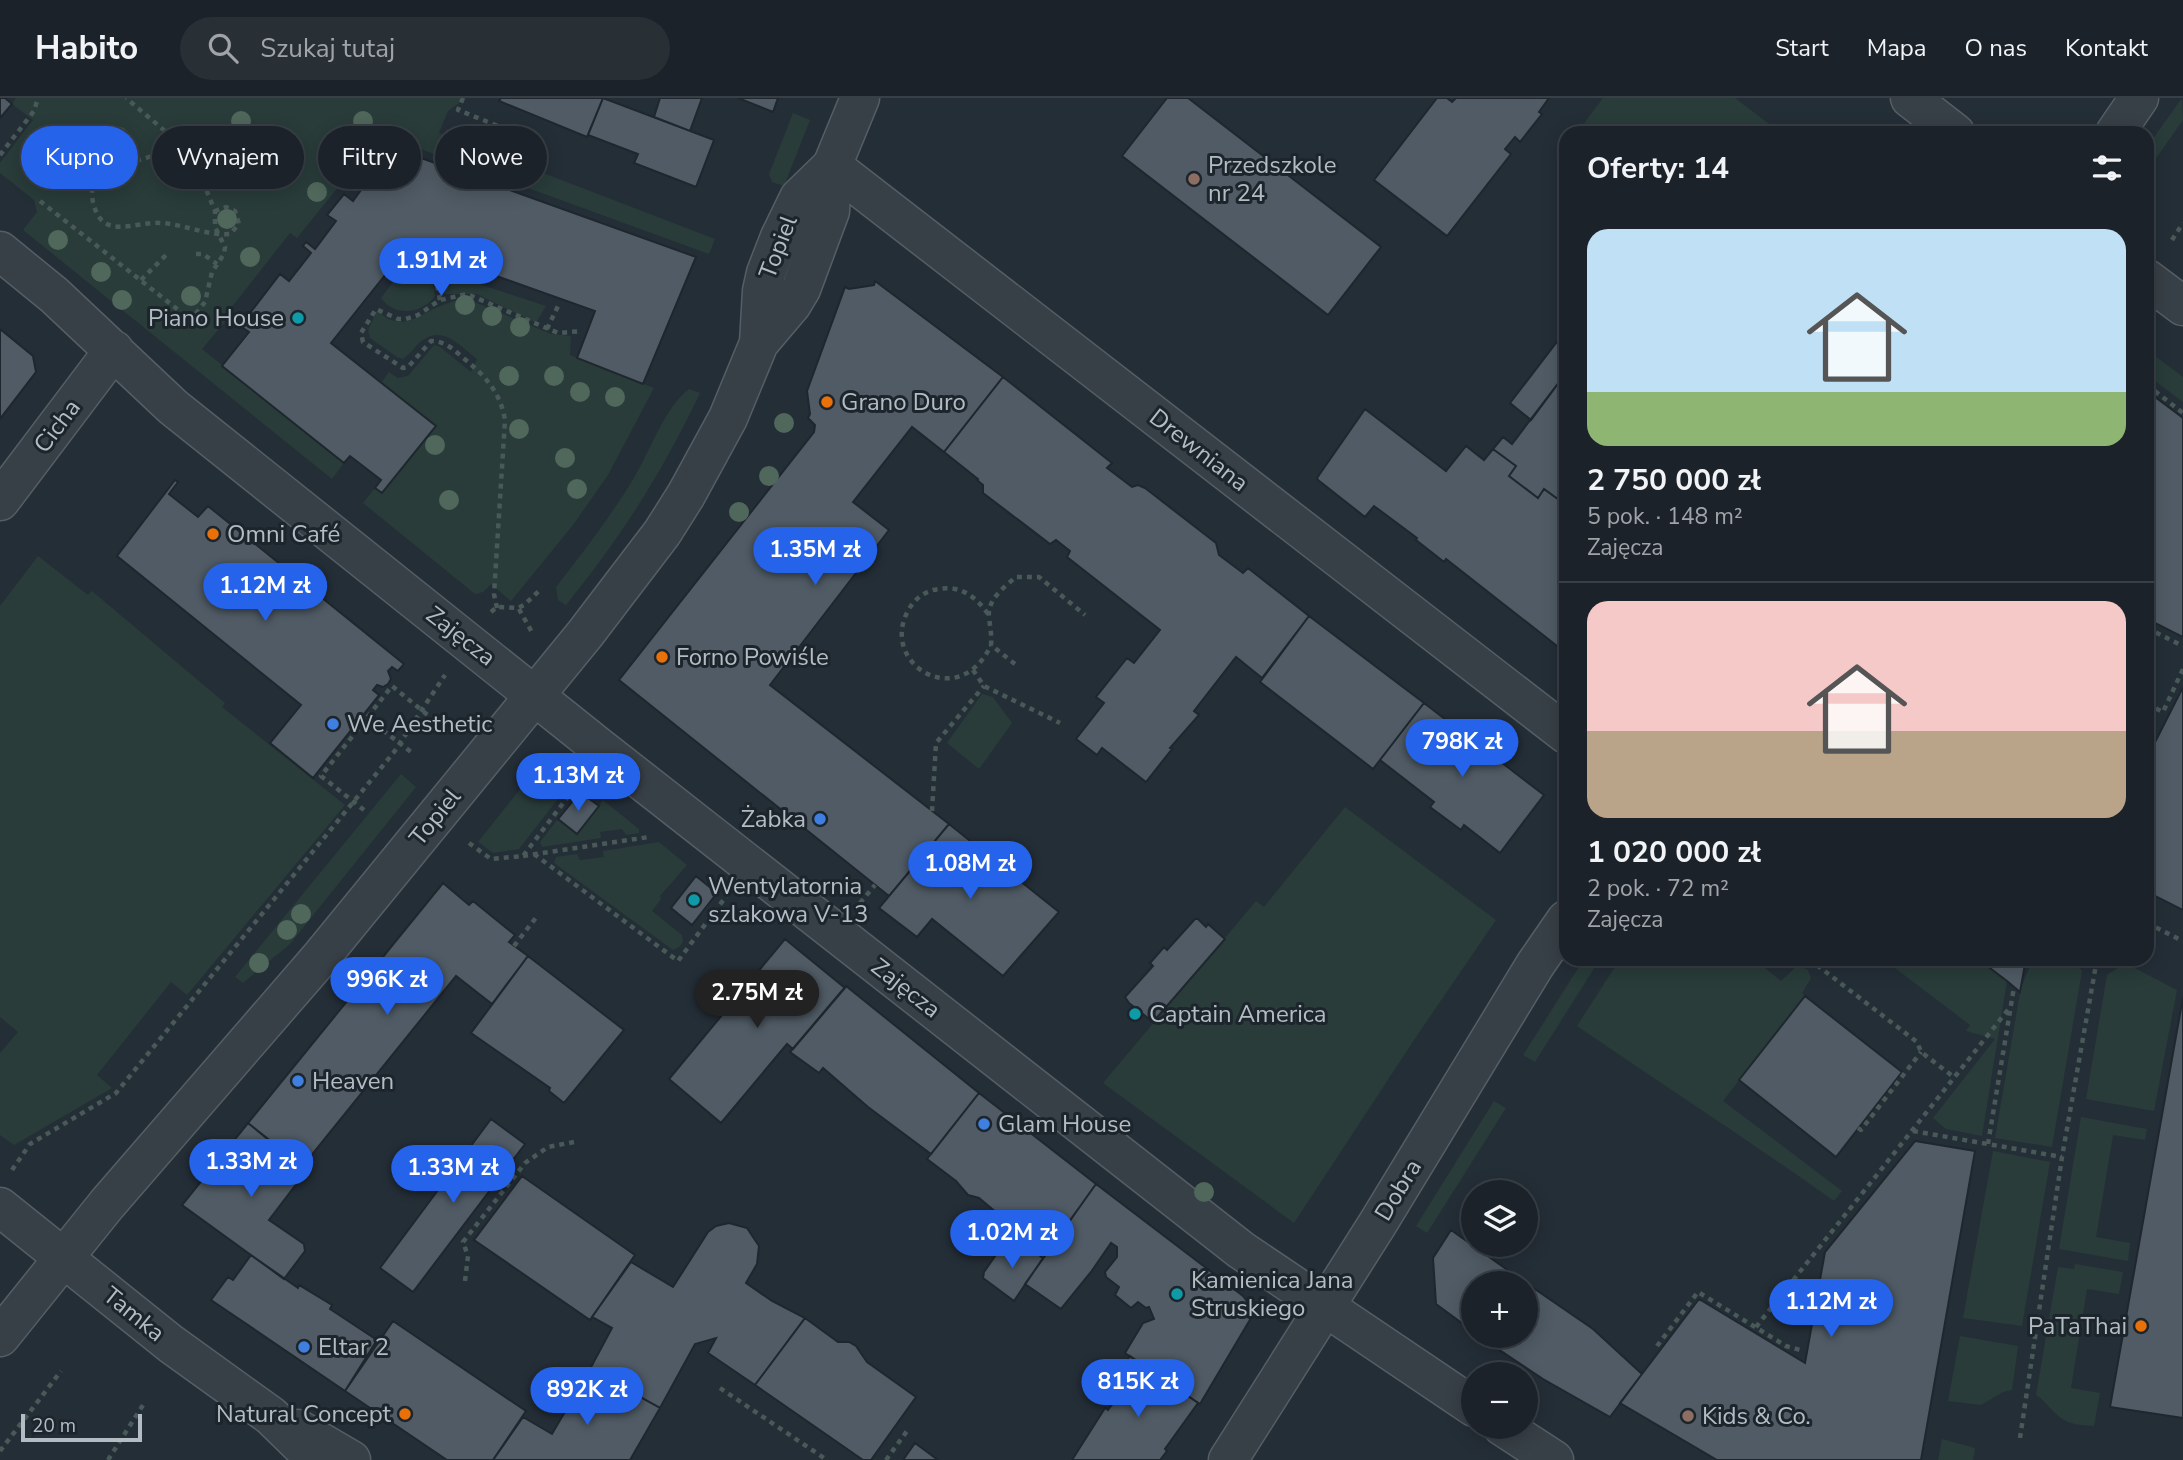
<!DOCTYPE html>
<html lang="pl">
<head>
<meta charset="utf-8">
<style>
	:root { --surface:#1b2229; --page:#282f35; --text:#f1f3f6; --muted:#a0a4a8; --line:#393f46; --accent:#2563eb }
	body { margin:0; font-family:"Nunito Sans",sans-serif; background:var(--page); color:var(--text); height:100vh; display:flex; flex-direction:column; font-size:26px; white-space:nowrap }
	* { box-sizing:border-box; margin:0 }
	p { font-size:23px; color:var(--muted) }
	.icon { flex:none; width:38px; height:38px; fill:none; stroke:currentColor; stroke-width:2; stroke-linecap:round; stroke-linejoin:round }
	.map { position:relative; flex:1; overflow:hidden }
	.drawer { position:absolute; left:1559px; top:28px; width:595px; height:840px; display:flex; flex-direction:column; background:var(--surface); border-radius:21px; box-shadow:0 4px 18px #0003,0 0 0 2px var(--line) }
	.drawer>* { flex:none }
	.top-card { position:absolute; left:21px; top:28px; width:665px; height:63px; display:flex; gap:14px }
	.buttons { position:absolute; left:1461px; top:1082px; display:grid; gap:14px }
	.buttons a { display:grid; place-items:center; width:77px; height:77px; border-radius:50%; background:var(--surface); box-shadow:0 4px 18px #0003,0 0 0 2px var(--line); font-size:35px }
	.scale { position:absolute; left:21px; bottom:18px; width:121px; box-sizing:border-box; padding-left:7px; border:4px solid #b3bbc3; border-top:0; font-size:19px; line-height:24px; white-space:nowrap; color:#b3bbc3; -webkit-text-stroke:5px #1d252c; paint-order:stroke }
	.price { position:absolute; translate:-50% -60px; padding:0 16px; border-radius:24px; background:var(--accent); color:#fff; font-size:23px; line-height:46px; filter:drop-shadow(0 2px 4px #0008) }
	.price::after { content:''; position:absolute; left:50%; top:42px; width:21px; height:16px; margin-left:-10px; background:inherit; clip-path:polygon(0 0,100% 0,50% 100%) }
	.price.on { background:#222; color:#fff }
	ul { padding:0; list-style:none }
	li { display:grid; align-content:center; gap:14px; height:371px; padding:0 28px }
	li+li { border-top:2px solid var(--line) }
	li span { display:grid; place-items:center; height:217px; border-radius:21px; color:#555 }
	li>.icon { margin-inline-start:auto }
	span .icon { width:126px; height:126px; fill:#fffc; stroke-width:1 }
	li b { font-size:30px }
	h2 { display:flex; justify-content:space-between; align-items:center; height:84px; padding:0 28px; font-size:30px }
	.pill { padding:0 24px; border-radius:32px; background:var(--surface); box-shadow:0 4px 18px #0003,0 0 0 2px var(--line); font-size:24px; line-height:63px }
	.pill.on { background:var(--accent); color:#fff }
	header { display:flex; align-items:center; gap:42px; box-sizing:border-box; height:98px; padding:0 35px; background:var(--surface); border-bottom:2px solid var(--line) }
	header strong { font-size:33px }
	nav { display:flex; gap:38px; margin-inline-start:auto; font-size:24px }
	.search { width:490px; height:63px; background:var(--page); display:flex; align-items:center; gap:18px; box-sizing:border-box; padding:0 24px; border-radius:38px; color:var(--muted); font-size:26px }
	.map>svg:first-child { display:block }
	.green { fill:#293c3a }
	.building { fill:#505b65; stroke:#1f272e; stroke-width:2 }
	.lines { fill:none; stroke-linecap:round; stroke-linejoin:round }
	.minor-casing { stroke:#565e65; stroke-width:41 }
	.path { stroke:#485958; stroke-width:4.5; stroke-dasharray:5 5; stroke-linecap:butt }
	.minor { stroke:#384047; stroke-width:38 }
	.tree { fill:#50675b }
	.education-dot { fill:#8d6e63; stroke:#1d252c; stroke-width:2.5 }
	.culture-dot { fill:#0f9aa8; stroke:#1d252c; stroke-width:2.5 }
	.food-dot { fill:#e8710a; stroke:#1d252c; stroke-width:2.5 }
	.shop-dot { fill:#3f7fe0; stroke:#1d252c; stroke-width:2.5 }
	.labels { text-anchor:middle; stroke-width:6; stroke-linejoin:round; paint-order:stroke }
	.poi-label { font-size:24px; fill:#b3bbc3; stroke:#1d252c; text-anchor:start }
	.street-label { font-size:24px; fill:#b3bbc3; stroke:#1d252c }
</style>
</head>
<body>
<header>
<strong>Habito</strong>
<div class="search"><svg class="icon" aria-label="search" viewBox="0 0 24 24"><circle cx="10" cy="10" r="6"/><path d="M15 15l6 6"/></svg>Szukaj tutaj</div>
<nav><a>Start</a><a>Mapa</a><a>O nas</a><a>Kontakt</a></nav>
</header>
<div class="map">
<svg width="2183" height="1362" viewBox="0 0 2183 1362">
	<rect width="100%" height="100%" fill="#242e37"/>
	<path class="green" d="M16 0H466L448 13 439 35 715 141 709 156 415 49 412 56 396 51 398 46 370 36 354 56 360 62 297 140 290 135 227 215 230 218 202 251 344 365 332 381 23 132 37 114 34 102 0 75V65L33 22 12 6Z
		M1603 0H1735L1781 35H1582L1585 24Z
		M2182 0 2183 22 2147 73V49Z
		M793 15 810 22 784 88 772 84 769 76Z
		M413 165 436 172 432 180 435 198C422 216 394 219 381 200L402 172Z
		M442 174 546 208 536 225 477 196H445L439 188Z
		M465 200 551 236 571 238 570 257 654 290 608 377 573 427 511 503 491 486 483 494 475 496 363 405 375 390 382 394 381 285 389 274 398 280 408 278 434 247 440 249 471 274 477 261C459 247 441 225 419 245 413 251 410 256 403 261L397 259 370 240 368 232 377 213C402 234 414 220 438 209 447 205 456 202 465 200Z
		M2147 252 2183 279V304L2147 277Z
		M689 291 700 295C662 375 621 439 566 507L558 502 556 489C584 453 612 417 635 378 651 351 665 309 689 291Z
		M38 458 88 497 92 493 225 605 222 609 345 707 187 897 171 884 97 977 112 990 14 1047 0 1037V955L18 934 0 919V508Z
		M982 596 993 599 1012 625 979 671 947 645Z
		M563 671 571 677 572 683 519 751 493 755 478 744 529 680Z
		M401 676 416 689 290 846 243 885 235 879Z
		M603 702 639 731V735L626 737 622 731 600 734 601 740 542 749 540 744 558 721 577 736Z
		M1345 709 1496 822 1418 936 1294 1125 1103 985 1256 803 1264 809Z
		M659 744 687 767 660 798 661 801 652 813 682 837 683 844 679 849 673 852 554 765 556 759 577 756 580 762 604 759 603 753Z
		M1584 861H1600L1535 964 1523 957Z
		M1620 861H1754L1781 883 1798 867 1808 872 1811 880 1802 895 1805 898 1723 1003 1842 1093 1834 1103C1750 1043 1663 987 1577 928Z
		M1883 861H1978L2007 883 1982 1038 1946 1031 1933 1020 1995 941 1966 933 1970 927Z
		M2033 861H2073L2082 873 2052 1049 1995 1040 2021 889Z
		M2125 865 2177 892 2154 1013 2086 1001 2107 877Z
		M1494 1003 1506 1010 1427 1135 1416 1128Z
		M2081 1019 2147 1031 2145 1042 2113 1037 2096 1139 2130 1145 2128 1163 2059 1151Z
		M1993 1053 2050 1064 2022 1228 1963 1220Z
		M2075 1166 2123 1174 2119 1196 2087 1191 2071 1290 2100 1295 2094 1328C2083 1327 2069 1327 2061 1320 2051 1313 2046 1303 2036 1297L2058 1169 2074 1171Z
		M1960 1238 2018 1248 2012 1292 2003 1294 1981 1307 1948 1303Z
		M1942 1341 1975 1350 1973 1362H1938Z"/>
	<path class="building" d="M0 0H5L12 6 0 20Z
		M501 0H603L587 39 499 3Z
		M603 0 714 42 696 89 634 65 638 56 588 37Z
		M660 0H702L690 33 654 19Z
		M738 0H778L773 14Z
		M1167 0H1188L1381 149 1328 217 1122 58Z
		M1437 0H1447L1452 4 1456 0H1549L1539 14 1542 16 1520 44 1515 39 1505 51 1511 56 1447 138 1374 82Z
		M396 51 696 159 643 286 577 260 595 213 409 147 331 245 436 328 382 395 375 390 381 382 350 358 344 365 222 268 249 234 240 228 280 176 289 183 311 155 303 148 306 144 315 151 336 123 327 117 344 96 353 103 361 92 353 85 368 65 377 72Z
		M875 183 1003 279 944 354 912 329 853 404 889 432 770 587 949 726 889 798 619 582 814 334 815 327 808 320 810 316 807 293 845 189 849 191 874 187Z
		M0 231 33 258 36 274 0 321Z
		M1566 232V275L1531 322 1510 305Z
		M1566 275V407L1544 391 1538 400 1509 378 1516 368 1493 351 1503 339 1512 346Z
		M1003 279 1112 365 1107 370 1132 389 1138 387 1145 390 1216 445 1219 457 1243 475 1248 470 1309 518 1262 580 1236 559 1194 613 1199 617 1170 650 1172 651 1146 684 1102 650 1097 657 1076 641 1104 605 1096 599 1127 560 1134 565 1160 532 1067 459 1070 453 1056 442 1050 446 983 395V387L977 382 978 381 944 354Z
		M2147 293 2183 320V539L2147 521Z
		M1365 311 1446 373 1466 348 1484 362 1493 351 1516 368 1509 378 1538 400 1544 391 1566 407 1560 418 1566 422V555L1446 461 1444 464 1416 442 1417 440 1374 408 1365 419 1318 382 1317 380Z
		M175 382 178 384 169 396 198 419 208 408 404 566 398 573 392 569 388 573 391 581 388 586 383 589 377 587 373 592 379 597 313 680 270 645 301 607 117 458Z
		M1309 518 1424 605 1373 671 1260 584Z
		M2183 589V812L2147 794V660Z
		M1424 605 1544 697 1500 755 1464 727 1461 732 1430 709 1434 704 1380 662Z
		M580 694 599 708 577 736 558 721Z
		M949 726 1059 814 1003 878 932 821 917 839 879 810Z
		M696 778 717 795 692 827 671 810Z
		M443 785 469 807 473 803 515 837 509 844 528 858 492 906 456 878 302 1069 248 1025Z
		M1195 821H1198L1206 829 1208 826 1225 841 1153 924 1129 905 1125 899 1153 868 1150 865 1164 849 1167 852Z
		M785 841 845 890 793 951 787 946 721 1025 669 981Z
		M528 858 624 932 564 1005 549 993 550 990 471 935Z
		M1978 861H2026L2020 894 2007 883Z
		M846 888 979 995 931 1056 868 1009 823 970 819 975 790 954Z
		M1805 898 1902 974 1836 1059 1739 982Z
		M2183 899V1320L2110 1309Z
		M979 995 1096 1086 1043 1160 1027 1148 1037 1135 1032 1131 1028 1137 1024 1138 979 1100 968 1097 956 1083 927 1061Z
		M491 1021 525 1046 413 1194 380 1170Z
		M248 1025 307 1072 269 1122 304 1146 305 1153 284 1181 182 1107Z
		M1915 1043 1975 1053 1921 1362H1717L1620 1305 1699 1201 1805 1265 1825 1154Z
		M522 1078 635 1157 590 1222 474 1142Z
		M1096 1086 1243 1198 1249 1206 1251 1220 1200 1306 1125 1255 1143 1225 1154 1221 1149 1209 1146 1210 1138 1204 1131 1210 1115 1197 1119 1189 1106 1179 1105 1174 1117 1159V1149L1111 1145 1091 1174 1061 1211 1025 1186Z
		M729 1125 747 1130 759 1148 757 1166 746 1185 772 1203 805 1220 755 1287 708 1255 716 1240 695 1246 660 1310 590 1271 612 1230 592 1219 631 1164 673 1189 708 1134 716 1128Z
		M1451 1132 1526 1185H1474V1234L1436 1206 1433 1160Z
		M1014 1145 1026 1150 1027 1148 1043 1160 1014 1203 983 1180 984 1174 998 1154 1004 1156Z
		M251 1157 298 1190 299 1187 332 1207 330 1211 377 1242 345 1293 211 1202 228 1179 233 1182Z
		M1526 1185 1593 1231 1642 1276 1610 1319 1543 1281 1477 1237H1526Z
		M805 1220 838 1244H849L856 1248 867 1264 916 1299 871 1362H863L755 1287Z
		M393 1223 526 1313 493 1362H447L345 1293Z
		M1130 1258 1198 1305 1165 1351 1167 1353 1160 1362H1072L1105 1310 1108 1312 1118 1298 1114 1296 1125 1281 1117 1277Z
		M590 1271 660 1310 630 1362H493L523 1319 552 1336Z
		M915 1345 938 1362H903Z"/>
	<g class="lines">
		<g class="minor-casing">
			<path id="minor" d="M1910 0 1955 35
				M2115 35 2139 0
				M832 68 1566 636
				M0 153 54 197 173 309 600 650 1075 1022 1241 1152 1474 1309
				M2147 181 2183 208
				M759 245 762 193 766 175 780 139 799 100 832 68
				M0 403 114 252
				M0 1109 171 1246 271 1318 316 1362
				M0 1239 107 1106 320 860 585 536 662 435 686 397 728 320 759 245 792 206 801 191 830 113 832 68 860 0
				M1502 1328 1554 1362
				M298 1331 351 1362
				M1228 1362 1378 1125 1535 867 1566 822"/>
		</g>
		<path class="path" d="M463 0 458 12 503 30
			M172 38C168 44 163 50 158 54 140 67 114 61 98 78 92 85 91 95 93 104 102 144 134 123 161 125 183 126 207 138 230 136L239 126 235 113 226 109 215 113
			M0 57 34 13 38 0
			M40 103 191 222 205 204 212 174 224 156 225 149 215 129V113L191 55 126 0
			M2172 142 2183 125
			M196 156H203L217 166
			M141 182 167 156
			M440 202 436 183 444 164
			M547 231 558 208
			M2147 287 2183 315
			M497 510 494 496 505 322C500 292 483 276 461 258 452 250 444 243 431 243L408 269 403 270 363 244 361 235 376 211 398 221H406L418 217 440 202 467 196 558 235 582 233
			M519 511 533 536
			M491 514 497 509 518 510 524 507 540 492
			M988 516C976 499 961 487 939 491 927 492 915 500 909 511 877 565 959 616 991 547
			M2147 530 2183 548
			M1015 566 991 547C992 536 990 529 989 519 987 502 1004 489 1016 479H1039L1085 517
			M973 572 984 588 1060 625
			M2147 606 2163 614 2183 571
			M367 620 411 654
			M364 712 321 678 392 588 435 623
			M932 713 936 645 984 588
			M469 745 491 761 523 758 580 683
			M534 756 678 863 727 797
			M523 758 649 739
			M860 805 875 787
			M2147 825 2183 843
			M514 848 538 817
			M1809 861 1917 944 1921 954 1955 980
			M1858 1030 1861 1032 1921 954
			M1913 1033 2062 1059
			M1988 1046 2014 889
			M12 1072 30 1046 116 995 394 654 445 577
			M465 1183 468 1158 463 1144 525 1065 548 1049 574 1044
			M1756 1229 2011 908
			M1657 1248 1698 1194 1786 1248 1800 1252
			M720 1290 827 1362
			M2020 1340 2062 1059 2097 861
			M0 1353 61 1273
			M108 1362 143 1307
			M886 1362 907 1333"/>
		<use href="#minor" class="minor"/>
	</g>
	<g class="tree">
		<circle cx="241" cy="23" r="10"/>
		<circle cx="363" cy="23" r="10"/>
		<circle cx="119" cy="39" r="10"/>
		<circle cx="452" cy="43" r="10"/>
		<circle cx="474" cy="52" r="10"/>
		<circle cx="214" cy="65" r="10"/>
		<circle cx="317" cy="94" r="10"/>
		<circle cx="227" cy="121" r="10"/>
		<circle cx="58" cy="142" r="10"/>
		<circle cx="250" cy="159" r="10"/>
		<circle cx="101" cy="174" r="10"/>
		<circle cx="191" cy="198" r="10"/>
		<circle cx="122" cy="202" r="10"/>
		<circle cx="465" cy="207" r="10"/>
		<circle cx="492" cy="218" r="10"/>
		<circle cx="520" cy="229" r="10"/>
		<circle cx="509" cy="278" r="10"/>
		<circle cx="554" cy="278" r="10"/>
		<circle cx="580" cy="294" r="10"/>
		<circle cx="615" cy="299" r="10"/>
		<circle cx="784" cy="325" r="10"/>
		<circle cx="519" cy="331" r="10"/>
		<circle cx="435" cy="347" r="10"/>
		<circle cx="565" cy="360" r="10"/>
		<circle cx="769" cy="378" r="10"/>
		<circle cx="577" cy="391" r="10"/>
		<circle cx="449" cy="402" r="10"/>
		<circle cx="739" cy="414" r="10"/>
		<circle cx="301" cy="816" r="10"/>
		<circle cx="287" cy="832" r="10"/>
		<circle cx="259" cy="865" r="10"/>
		<circle cx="1204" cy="1094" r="10"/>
	</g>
	<g class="education-dot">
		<circle cx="1194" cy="81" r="7"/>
		<circle cx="1688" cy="1318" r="7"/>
	</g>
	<g class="culture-dot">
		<circle cx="298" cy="220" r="7"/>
		<circle cx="694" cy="802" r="7"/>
		<circle cx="1135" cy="916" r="7"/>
		<circle cx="1177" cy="1196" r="7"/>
	</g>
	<g class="food-dot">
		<circle cx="827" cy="304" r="7"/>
		<circle cx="213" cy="436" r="7"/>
		<circle cx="662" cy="559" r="7"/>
		<circle cx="2141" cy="1228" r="7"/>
		<circle cx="405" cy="1316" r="7"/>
	</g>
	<g class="shop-dot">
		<circle cx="333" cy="626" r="7"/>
		<circle cx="820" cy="721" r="7"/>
		<circle cx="298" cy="983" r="7"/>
		<circle cx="984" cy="1026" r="7"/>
		<circle cx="304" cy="1249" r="7"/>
	</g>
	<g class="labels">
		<g class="poi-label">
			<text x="1208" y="75">Przedszkole<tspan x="1208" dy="28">nr 24</tspan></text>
			<text x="284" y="228" text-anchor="end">Piano House</text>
			<text x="841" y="312">Grano Duro</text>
			<text x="227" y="444">Omni Café</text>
			<text x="676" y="567">Forno Powiśle</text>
			<text x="347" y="634">We Aesthetic</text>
			<text x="806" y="729" text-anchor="end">Żabka</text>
			<text x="708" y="796">Wentylatornia<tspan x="708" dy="28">szlakowa V-13</tspan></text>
			<text x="1149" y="924">Captain America</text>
			<text x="312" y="991">Heaven</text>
			<text x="998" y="1034">Glam House</text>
			<text x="1191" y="1190">Kamienica Jana<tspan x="1191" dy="28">Struskiego</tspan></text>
			<text x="2127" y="1236" text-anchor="end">PaTaThai</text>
			<text x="318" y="1257">Eltar 2</text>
			<text x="391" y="1324" text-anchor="end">Natural Concept</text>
			<text x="1702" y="1326">Kids &amp; Co.</text>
		</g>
		<g class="street-label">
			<text transform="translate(778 149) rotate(-69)" y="8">Topiel</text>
			<text transform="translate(57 328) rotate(-53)" y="8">Cicha</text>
			<text transform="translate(1199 352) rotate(38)" y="8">Drewniana</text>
			<text transform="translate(461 538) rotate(38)" y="8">Zajęcza</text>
			<text transform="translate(435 719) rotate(-51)" y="8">Topiel</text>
			<text transform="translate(906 890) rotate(38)" y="8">Zajęcza</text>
			<text transform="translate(1398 1092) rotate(-59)" y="8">Dobra</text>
			<text transform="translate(134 1216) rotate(39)" y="8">Tamka</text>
		</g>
	</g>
</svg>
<div class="buttons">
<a><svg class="icon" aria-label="layers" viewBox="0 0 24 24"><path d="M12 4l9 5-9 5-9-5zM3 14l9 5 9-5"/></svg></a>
<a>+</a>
<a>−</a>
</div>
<div class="scale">20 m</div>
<b class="price" style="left:441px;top:200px">1.91M zł</b>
<b class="price" style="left:815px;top:489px">1.35M zł</b>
<b class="price" style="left:265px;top:525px">1.12M zł</b>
<b class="price" style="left:1462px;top:681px">798K zł</b>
<b class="price" style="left:578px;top:715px">1.13M zł</b>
<b class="price" style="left:970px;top:803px">1.08M zł</b>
<b class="price" style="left:387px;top:919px">996K zł</b>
<b class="price on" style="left:757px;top:932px">2.75M zł</b>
<b class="price" style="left:251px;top:1101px">1.33M zł</b>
<b class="price" style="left:453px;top:1107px">1.33M zł</b>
<b class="price" style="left:1012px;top:1172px">1.02M zł</b>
<b class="price" style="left:1831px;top:1241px">1.12M zł</b>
<b class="price" style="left:1138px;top:1321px">815K zł</b>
<b class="price" style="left:587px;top:1329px">892K zł</b>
<div class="top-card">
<a class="pill on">Kupno</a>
<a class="pill">Wynajem</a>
<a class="pill">Filtry</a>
<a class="pill">Nowe</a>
</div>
<section class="drawer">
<h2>Oferty: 14<svg class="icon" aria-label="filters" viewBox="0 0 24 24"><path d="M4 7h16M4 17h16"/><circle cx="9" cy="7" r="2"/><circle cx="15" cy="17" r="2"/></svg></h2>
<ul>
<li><span style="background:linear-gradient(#bfe0f5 75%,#8fb573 0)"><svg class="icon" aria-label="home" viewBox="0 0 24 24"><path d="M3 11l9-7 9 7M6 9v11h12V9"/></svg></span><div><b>2 750 000 zł</b><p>5 pok. · 148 m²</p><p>Zajęcza</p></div></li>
<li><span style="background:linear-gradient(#f6c9c9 60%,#b9a48a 0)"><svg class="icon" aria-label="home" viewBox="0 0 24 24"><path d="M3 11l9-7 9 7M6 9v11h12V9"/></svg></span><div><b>1 020 000 zł</b><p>2 pok. · 72 m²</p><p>Zajęcza</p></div></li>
</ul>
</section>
</div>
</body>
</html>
